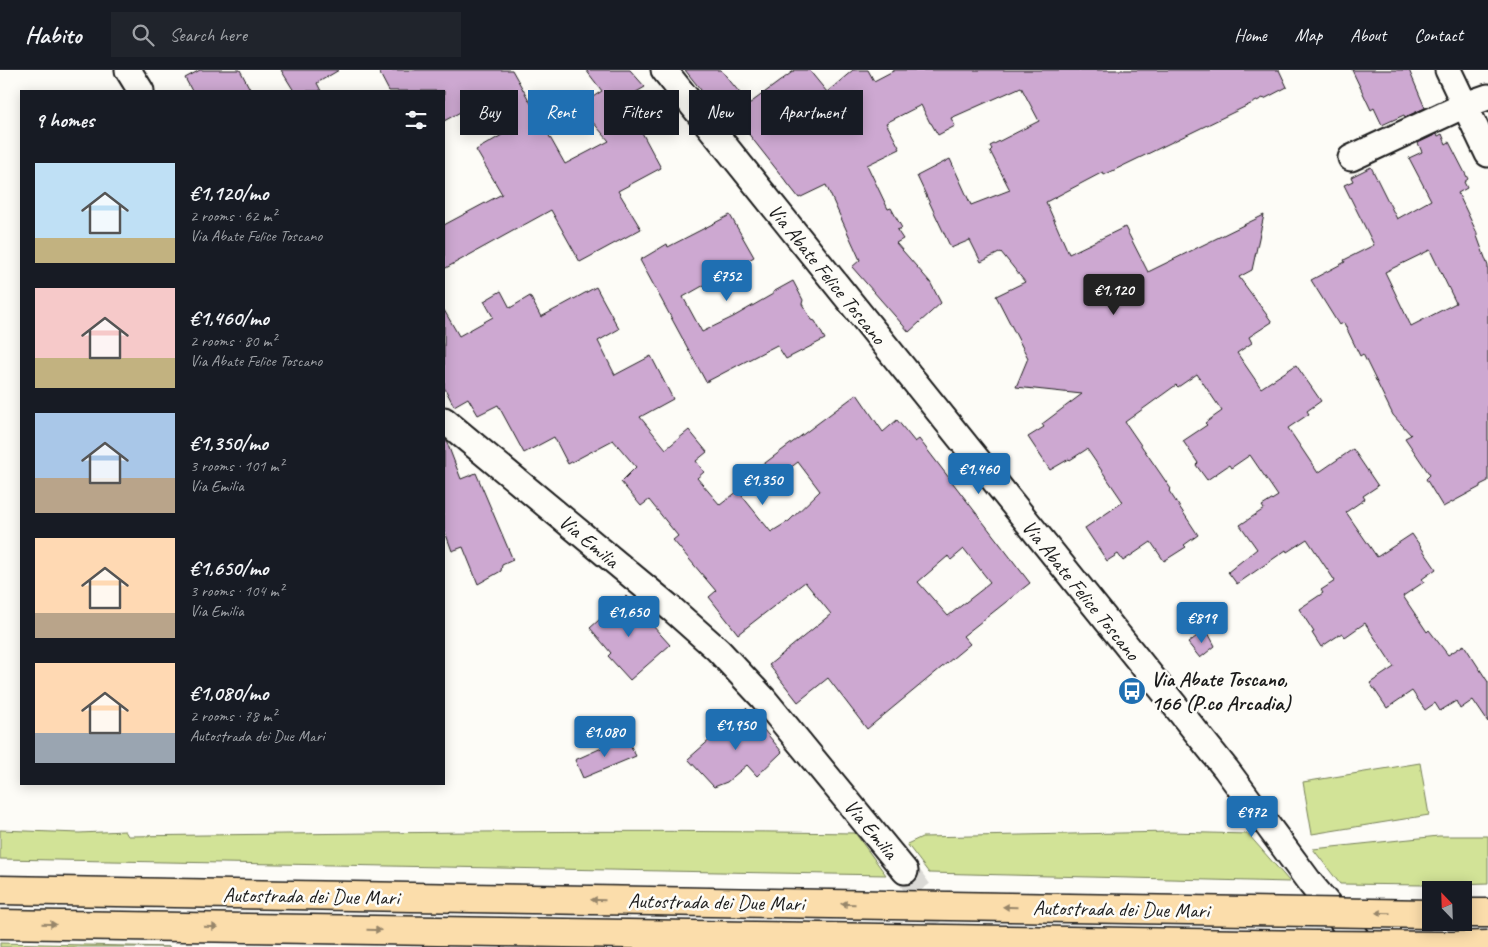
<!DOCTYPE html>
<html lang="en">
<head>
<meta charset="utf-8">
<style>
	:root { --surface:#171b24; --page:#20242c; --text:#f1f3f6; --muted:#9ea1a6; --line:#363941; --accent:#1f6fb2 }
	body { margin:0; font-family:Caveat,sans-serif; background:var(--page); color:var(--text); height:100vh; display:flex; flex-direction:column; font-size:19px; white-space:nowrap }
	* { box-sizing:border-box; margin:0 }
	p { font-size:16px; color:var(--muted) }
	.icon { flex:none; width:28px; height:28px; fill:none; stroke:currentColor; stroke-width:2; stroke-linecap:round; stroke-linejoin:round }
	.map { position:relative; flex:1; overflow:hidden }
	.panel { position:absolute; left:20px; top:20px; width:425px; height:695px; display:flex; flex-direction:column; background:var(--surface); border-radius:0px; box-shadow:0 2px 12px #0003 }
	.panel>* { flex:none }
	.hud { position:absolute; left:460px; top:20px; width:475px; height:45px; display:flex; gap:10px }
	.needle { width:32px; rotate:337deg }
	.tools { position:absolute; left:1422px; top:811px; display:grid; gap:10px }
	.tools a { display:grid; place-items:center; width:50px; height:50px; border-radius:0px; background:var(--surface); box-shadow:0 2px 12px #0003; font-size:25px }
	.price { position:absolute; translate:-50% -42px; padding:0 11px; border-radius:5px; background:var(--accent); color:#fff; font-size:16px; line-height:32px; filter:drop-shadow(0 1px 2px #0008) }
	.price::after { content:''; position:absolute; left:50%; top:30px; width:15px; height:11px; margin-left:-8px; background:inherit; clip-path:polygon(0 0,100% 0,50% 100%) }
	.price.active { background:#222; color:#fff }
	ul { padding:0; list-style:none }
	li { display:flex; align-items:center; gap:15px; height:125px; padding:0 15px }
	li span { display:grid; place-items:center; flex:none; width:140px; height:100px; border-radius:0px; color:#555 }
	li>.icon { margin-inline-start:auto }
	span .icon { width:60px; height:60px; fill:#fffc; stroke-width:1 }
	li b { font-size:21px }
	h2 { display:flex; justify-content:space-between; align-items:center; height:60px; padding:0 15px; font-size:21px }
	.chip { padding:0 18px; border-radius:0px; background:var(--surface); box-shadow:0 2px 12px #0003; font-size:18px; line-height:45px }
	.chip.active { background:var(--accent); color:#fff }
	header { display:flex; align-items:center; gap:30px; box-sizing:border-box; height:70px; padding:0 25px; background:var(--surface); border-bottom:1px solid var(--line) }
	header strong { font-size:24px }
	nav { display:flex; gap:28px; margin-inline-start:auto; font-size:18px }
	.search { width:350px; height:45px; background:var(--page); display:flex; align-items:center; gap:12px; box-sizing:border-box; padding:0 18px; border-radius:0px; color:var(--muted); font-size:19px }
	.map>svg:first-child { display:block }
	.green { fill:#d2e397; stroke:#77805a }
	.building { fill:#cda8d1; stroke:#1c1c1c; fill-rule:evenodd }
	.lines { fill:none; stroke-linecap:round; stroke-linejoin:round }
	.minor-tunnel { stroke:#dbdad6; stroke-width:25; stroke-dasharray:25 12; stroke-linecap:butt }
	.minor-casing { stroke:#1c1c1c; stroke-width:29 }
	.highway-casing { stroke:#1c1c1c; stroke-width:31 }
	.minor { stroke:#fdfcf7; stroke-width:25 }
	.highway { stroke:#fbddab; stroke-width:28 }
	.highway-bridge-casing { stroke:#1c1c1c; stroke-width:31; stroke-linecap:butt }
	.highway-bridge { stroke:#fbddab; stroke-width:28 }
	.oneway { fill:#97866b }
	.labels { text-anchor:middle; stroke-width:5; stroke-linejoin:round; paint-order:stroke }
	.street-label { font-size:21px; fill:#1c1c1c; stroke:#fdfcf7 }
	.poi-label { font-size:21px; font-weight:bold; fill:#1c1c1c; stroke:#fdfcf7; text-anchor:start }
</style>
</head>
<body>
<header>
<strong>Habito</strong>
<div class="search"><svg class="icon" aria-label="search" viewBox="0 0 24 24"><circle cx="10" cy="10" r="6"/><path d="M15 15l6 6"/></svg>Search here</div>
<nav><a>Home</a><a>Map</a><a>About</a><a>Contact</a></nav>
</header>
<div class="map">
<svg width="1488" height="877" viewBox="0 0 1488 877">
	<rect width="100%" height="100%" fill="#fdfcf7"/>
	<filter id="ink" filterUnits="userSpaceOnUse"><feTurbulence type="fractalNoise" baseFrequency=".02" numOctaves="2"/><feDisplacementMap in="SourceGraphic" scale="10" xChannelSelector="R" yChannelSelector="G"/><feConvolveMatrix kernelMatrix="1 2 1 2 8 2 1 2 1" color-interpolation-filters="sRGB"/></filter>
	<g filter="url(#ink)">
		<path class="green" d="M1420 693 1429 745 1312 764 1303 712Z
			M0 760 79 763 125 761 128 766C370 763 613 759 855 763L886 805 0 789Z
			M1170 762 1248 764 1290 812 929 803 907 774 922 767Z
			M1439 766H1488V813L1425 815 1340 814 1313 779Z
			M0 873 170 877H0Z"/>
		<path class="building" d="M200 0H240L251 21H192L185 8Z
			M281 0H339L317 13 321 21H294Z
			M378 0H512L565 94 609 71 579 36 602 21 586 0H630L645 17 624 29 661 98 618 121 641 159 580 192 551 140 444 199V155L502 124 476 80 514 58 495 23 444 51V21H389Z
			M685 0H721L749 34 795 0H809L827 22 853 0H868L874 11 895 0H1279L1287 17 1264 29 1263 28 1104 105 1103 102 1046 132 1069 184 1125 157 1148 202 1264 145 1252 200 1239 207 1272 252 1249 267 1252 273 1237 283 1261 318 1296 295 1321 331 1307 341 1309 344 1288 358 1318 403 1353 379 1378 416 1363 426 1365 429 1346 442 1377 487 1412 464 1436 499 1422 509 1424 512 1403 526 1427 562 1429 560 1448 585 1464 575 1488 612V652L1473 630 1460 639 1456 631 1440 641 1435 633 1425 640 1412 621 1387 638 1370 613 1394 597 1365 553 1345 567 1342 563 1321 577 1312 563 1314 562 1299 539 1323 523 1321 520 1335 511 1307 469 1287 482 1286 480 1237 514 1228 502 1257 479 1240 455 1264 439 1262 436 1278 426 1250 385 1231 398 1229 395 1207 410 1196 395 1198 393 1183 371 1207 355 1205 353 1222 341 1197 304 1178 317 1176 315 1125 352 1171 419 1169 421 1198 465 1184 475 1186 477 1164 491 1151 472 1123 491 1118 484 1107 491 1085 458 1123 432 1087 379 1070 390 1069 389 1050 400 1028 367 1044 357 1042 354 1082 324 1016 317 1028 288 996 226 1025 212 1001 182 981 192 970 170 951 178 917 106 950 89 971 135 1010 120 990 81 992 79 990 76 1039 51 1021 17 951 48 955 56 938 65 931 53H930L921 35 886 53 900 79 867 95 888 139 891 138 902 158 897 160 903 169 896 173 930 212 941 233 909 262 852 197 860 190 826 115 799 128 736 48 728 54Z
			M1352 0H1409L1425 38 1405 47 1404 45 1382 55 1374 38 1371 40Z
			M1437 64 1438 66 1442 64 1446 74 1449 72 1468 109 1464 112 1467 118 1458 123 1477 163V166L1488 196V411L1480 415V417L1443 437 1426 409 1430 405 1405 368 1411 365 1393 345 1363 284 1360 286 1344 253 1339 255 1311 210 1345 192 1344 190 1374 175 1344 115 1353 111 1351 107 1371 97 1397 149 1431 130 1409 88 1422 82 1418 73ZM1430 180 1456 233 1411 256 1385 202Z
			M730 145 754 187 683 227 702 262 733 247 773 224V222L793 211 803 230 802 234 812 250 815 251 825 269 786 289 777 275 706 312 640 190 667 174 668 177Z
			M596 217 619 259 598 271 615 305 651 286 673 329 640 347 666 379 689 360 707 382 696 391 704 402 697 408 720 435 738 421 771 462 789 451 820 421 798 392 765 417 753 402 857 324 883 362 897 350 915 372 919 369 1030 513 963 566 970 574 867 659 828 608 798 632 769 595 831 544 805 512 738 564 709 527 716 521 673 470 678 466 649 430 641 436 621 412 636 397 613 370 568 394 554 367 524 383 498 335 478 345 468 328 454 336 444 317V240L459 266 493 247 484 231 501 221 510 238 530 226 541 247ZM964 479 990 512 984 517V518L948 546 918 512 948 486 951 490Z
			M444 368 446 370 461 409 476 403 513 490 502 495 501 501 478 514 463 477 452 481 444 459Z
			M626 526 670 575 630 610 608 586 611 583 590 558Z
			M1206 559 1215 576 1200 588 1188 573Z
			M746 638 782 682 757 706 747 695 727 712 714 717 688 689Z
			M626 667 636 686 583 708 575 690Z"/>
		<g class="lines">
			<path class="minor-tunnel" d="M905 801 961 877"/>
			<g class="minor-casing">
				<path id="minor" d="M128 0 141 21
					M664 0 1226 699 1311 814 1364 877
					M1448 0 1488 84
					M1351 88 1465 35 1488 27
					M444 350 673 540 718 580 763 628 905 801"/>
			</g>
			<g class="highway-casing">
				<path id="highway" d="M1464 843H1488"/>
			</g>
			<use href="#minor" class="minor"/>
			<use href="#highway" class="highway"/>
			<g class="highway-bridge-casing">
				<path id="highway-bridge" d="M0 820 1431 844
					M0 854 1317 875 1452 876 1488 875"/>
			</g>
			<use href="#highway-bridge" class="highway-bridge"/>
		</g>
		<defs><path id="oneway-solid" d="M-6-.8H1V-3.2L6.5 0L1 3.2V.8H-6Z" transform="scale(1.25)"/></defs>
		<g class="oneway">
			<use href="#oneway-solid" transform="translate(598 830) rotate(-179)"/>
			<use href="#oneway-solid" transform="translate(848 834) rotate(-179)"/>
			<use href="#oneway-solid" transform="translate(1010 837) rotate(-179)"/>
			<use href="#oneway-solid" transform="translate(1383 843) rotate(-179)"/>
			<use href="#oneway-solid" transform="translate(49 854) rotate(1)"/>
			<use href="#oneway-solid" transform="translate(211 857) rotate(1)"/>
			<use href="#oneway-solid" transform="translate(374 860) rotate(1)"/>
		</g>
	</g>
	<defs>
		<g id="bus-disc" transform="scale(1.4375)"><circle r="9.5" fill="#1f6fb2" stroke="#fdfcf7"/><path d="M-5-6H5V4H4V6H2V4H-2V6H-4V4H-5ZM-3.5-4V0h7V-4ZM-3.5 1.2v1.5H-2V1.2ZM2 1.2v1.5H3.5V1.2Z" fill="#fff"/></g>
	</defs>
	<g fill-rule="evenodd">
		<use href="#bus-disc" x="1132" y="621"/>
	</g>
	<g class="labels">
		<g class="street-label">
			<text transform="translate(827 204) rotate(51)" y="7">Via Abate Felice Toscano</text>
			<text transform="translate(589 471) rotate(40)" y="7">Via Emilia</text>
			<text transform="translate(1081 520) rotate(51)" y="7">Via Abate Felice Toscano</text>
			<text transform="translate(871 759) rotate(50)" y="7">Via Emilia</text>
			<text transform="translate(311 826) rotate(1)" y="7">Autostrada dei Due Mari</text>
			<text transform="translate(716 832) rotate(1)" y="7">Autostrada dei Due Mari</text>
			<text transform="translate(1121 839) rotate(1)" y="7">Autostrada dei Due Mari</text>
		</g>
		<g class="poi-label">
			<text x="1151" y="616">Via Abate Toscano,<tspan x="1151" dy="24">166 (P.co Arcadia)</tspan></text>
		</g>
	</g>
</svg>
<div class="tools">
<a><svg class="needle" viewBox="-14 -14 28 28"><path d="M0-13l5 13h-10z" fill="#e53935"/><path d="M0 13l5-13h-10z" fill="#9ea1a6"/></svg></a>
</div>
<b class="price" style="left:727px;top:232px">€752</b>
<b class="price active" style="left:1114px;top:246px">€1,120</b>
<b class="price" style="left:979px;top:425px">€1,460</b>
<b class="price" style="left:763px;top:436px">€1,350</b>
<b class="price" style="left:629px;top:568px">€1,650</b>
<b class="price" style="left:1202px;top:574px">€819</b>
<b class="price" style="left:736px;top:681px">€1,950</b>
<b class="price" style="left:605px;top:688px">€1,080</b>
<b class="price" style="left:1252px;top:768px">€972</b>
<div class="hud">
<a class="chip">Buy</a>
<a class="chip active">Rent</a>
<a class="chip">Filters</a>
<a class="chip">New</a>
<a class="chip">Apartment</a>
</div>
<section class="panel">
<h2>9 homes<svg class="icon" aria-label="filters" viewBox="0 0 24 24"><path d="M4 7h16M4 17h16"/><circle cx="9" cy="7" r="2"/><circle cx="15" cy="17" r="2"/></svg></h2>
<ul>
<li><span style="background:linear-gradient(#bfe0f5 75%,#c2b280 0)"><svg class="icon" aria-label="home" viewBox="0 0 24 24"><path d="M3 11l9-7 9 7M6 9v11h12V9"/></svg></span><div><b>€1,120/mo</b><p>2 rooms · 62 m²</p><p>Via Abate Felice Toscano</p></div></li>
<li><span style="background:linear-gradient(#f6c9c9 70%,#c2b280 0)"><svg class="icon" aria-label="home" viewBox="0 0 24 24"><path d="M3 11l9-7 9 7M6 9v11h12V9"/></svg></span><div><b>€1,460/mo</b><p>2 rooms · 80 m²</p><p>Via Abate Felice Toscano</p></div></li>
<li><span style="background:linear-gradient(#a9c7e8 65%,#b9a48a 0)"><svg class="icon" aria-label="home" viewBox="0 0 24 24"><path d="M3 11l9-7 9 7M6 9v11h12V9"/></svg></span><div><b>€1,350/mo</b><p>3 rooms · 101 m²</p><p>Via Emilia</p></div></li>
<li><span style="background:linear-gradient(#ffd9b3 75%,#b9a48a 0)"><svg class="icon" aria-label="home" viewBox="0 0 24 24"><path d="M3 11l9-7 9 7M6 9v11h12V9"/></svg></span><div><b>€1,650/mo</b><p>3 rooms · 104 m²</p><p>Via Emilia</p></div></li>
<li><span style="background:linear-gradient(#ffd9b3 70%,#9aa5b1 0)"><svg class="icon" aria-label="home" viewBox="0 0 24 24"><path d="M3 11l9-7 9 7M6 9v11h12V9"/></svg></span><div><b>€1,080/mo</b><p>2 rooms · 78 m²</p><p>Autostrada dei Due Mari</p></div></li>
</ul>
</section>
</div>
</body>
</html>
